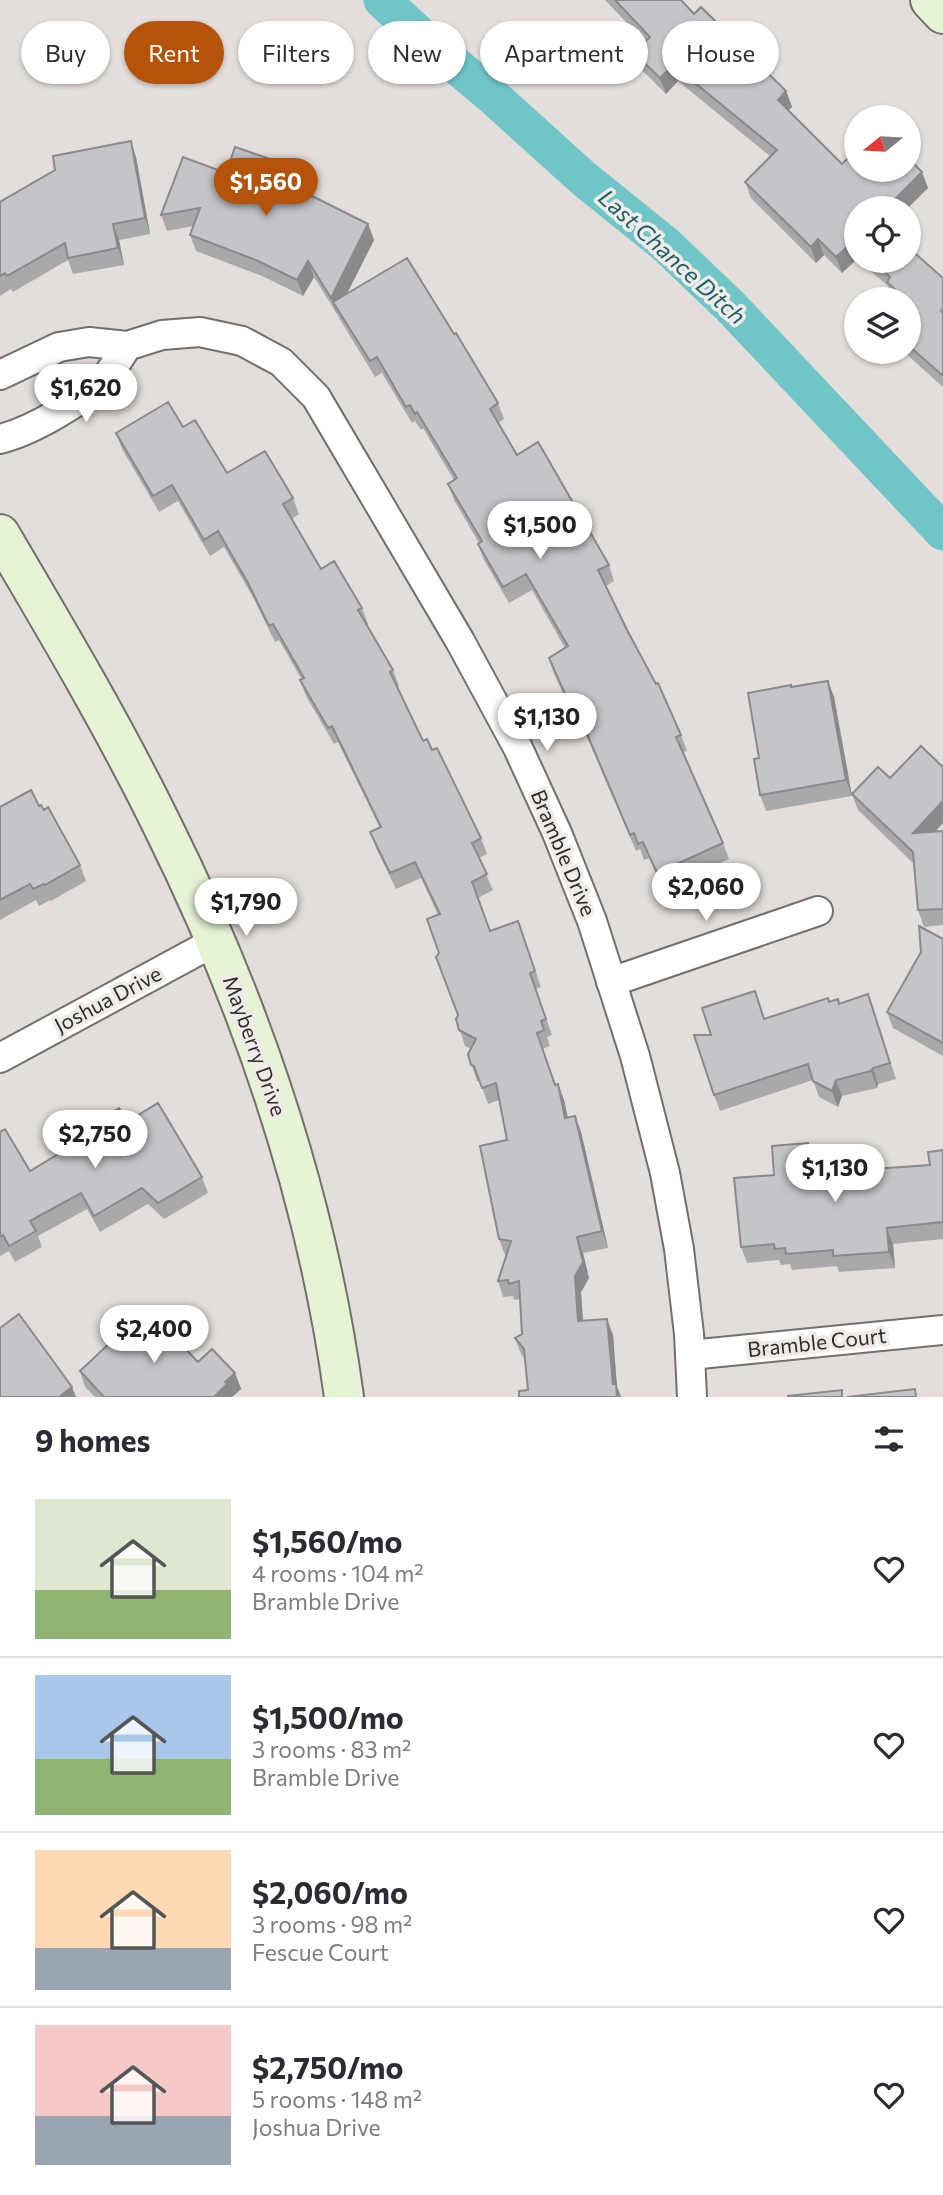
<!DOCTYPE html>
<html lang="en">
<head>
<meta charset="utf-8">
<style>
	:root { --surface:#fff; --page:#f7f7f7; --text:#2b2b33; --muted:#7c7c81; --line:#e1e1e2; --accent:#b45309 }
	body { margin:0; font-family:Commissioner,sans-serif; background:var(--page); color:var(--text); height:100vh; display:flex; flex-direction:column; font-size:26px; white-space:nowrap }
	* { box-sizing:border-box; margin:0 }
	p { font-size:23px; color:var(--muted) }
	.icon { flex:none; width:38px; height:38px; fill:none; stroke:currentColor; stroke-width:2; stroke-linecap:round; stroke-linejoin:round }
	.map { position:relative; height:1397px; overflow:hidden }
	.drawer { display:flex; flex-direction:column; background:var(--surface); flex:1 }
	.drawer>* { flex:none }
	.top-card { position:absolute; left:21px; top:21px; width:901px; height:63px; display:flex; gap:14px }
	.needle { width:46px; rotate:252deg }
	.controls { position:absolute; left:844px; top:105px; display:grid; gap:14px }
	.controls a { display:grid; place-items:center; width:77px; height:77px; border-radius:50%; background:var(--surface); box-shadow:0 2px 5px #0004; font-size:35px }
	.price { position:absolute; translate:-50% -60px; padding:0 16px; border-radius:24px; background:#fff; color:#222; font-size:23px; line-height:46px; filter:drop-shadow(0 2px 4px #0008) }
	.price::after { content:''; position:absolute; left:50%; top:42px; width:21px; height:16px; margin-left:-10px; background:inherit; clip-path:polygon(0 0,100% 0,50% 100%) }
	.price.active { background:var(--accent); color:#fff }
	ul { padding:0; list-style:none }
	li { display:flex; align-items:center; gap:21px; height:175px; padding:0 35px }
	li+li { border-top:2px solid var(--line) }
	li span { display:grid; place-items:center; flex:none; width:196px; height:140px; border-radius:0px; color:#555 }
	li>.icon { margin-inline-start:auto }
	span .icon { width:84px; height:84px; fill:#fffc; stroke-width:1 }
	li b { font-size:30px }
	h2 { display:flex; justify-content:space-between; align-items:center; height:84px; padding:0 35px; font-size:30px }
	.pill { padding:0 24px; border-radius:32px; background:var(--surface); box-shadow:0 2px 5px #0004; font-size:24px; line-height:63px }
	.pill.active { background:var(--accent); color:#fff }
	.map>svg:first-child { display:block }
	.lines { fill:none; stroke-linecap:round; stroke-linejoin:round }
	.canal { stroke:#70c5c7; stroke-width:37 }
	.street-casing { stroke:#736f6d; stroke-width:32 }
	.secondary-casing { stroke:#736f6d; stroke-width:42 }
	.street { stroke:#fff; stroke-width:28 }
	.secondary { stroke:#e6f3d5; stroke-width:38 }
	.wall { fill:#a9a9ac }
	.shaded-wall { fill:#8a898c }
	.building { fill:#c5c4c8; stroke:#8a898c; stroke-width:2 }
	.labels { text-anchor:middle; stroke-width:7; stroke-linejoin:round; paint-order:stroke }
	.street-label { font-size:21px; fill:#302e2d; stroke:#f0ebe8 }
	.water-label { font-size:23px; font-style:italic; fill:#1a6163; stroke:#f0ebe8 }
</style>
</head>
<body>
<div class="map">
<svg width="943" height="1397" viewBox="0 0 943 1397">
	<rect width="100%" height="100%" fill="#e3dedb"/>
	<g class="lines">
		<path class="canal" d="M382 0 423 38 490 94 583 178 666 245 730 306 943 532"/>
		<g class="street-casing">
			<path id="street" d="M0 375 59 347 89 342 127 346 162 335 200 332 242 341 281 362 316 397 460 641 518 748 557 833 592 921 635 1056 665 1173 679 1249 689 1334 692 1397
				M0 439C32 431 82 402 105 378 113 369 120 357 127 346
				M611 982 818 911
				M0 1058 216 941
				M690 1355 943 1330"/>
		</g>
		<g class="secondary-casing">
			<path id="secondary" d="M930 0 943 14
				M0 534C56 629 113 725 162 825 251 1004 317 1198 344 1397"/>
		</g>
		<use href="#street" class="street"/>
		<use href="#secondary" class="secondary"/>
	</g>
	<path class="wall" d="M605 0H681L694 14 786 91 792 107 788 110 842 164 856 170 922 172 928 188 856 208V260L842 273 824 255 816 263 751 198 745 182 771 157 678 81 666 94 640 68 634 53 645 42Z
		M136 157 150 234 119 240 124 265 73 274 68 260 13 292 11 289 0 296V202Z
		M276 161 281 177 280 180 368 224 374 240 347 294 454 334 498 403 504 419 498 423 517 455 609 565 614 581 606 586 681 735 687 751 683 752 723 843 729 859 663 889 649 858 644 860 640 849 636 851 579 719 576 721 554 674 549 658 565 648 532 590 509 603 484 560 478 544 479 543 454 500 448 484 454 480 423 428 421 430 415 421 412 423 382 373 375 377 339 318 337 313V314L314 277 303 296 262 276 196 251 190 235 193 226 167 231 161 215 226 173Z
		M859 261H908L943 278V387L904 352H908V299H894L892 297 888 286Z
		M183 427 227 473 293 498 299 514 292 519 321 569 362 608 368 624 367 625 393 670 399 686 397 687 423 741 481 838 487 854 479 858 493 890 478 898 490 931 518 921 541 987 536 989 552 1035 547 1037 550 1046 542 1049 555 1085 558 1084 564 1100 568 1118 575 1116 581 1132 608 1248 583 1253 589 1278 581 1292 583 1321 613 1335 617 1387 621 1397 528 1390 525 1359 521 1354 515 1338 522 1334 520 1299 514 1300 513 1296 503 1297 498 1281 507 1255H505L499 1239 507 1140 499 1100 488 1104 480 1082 477 1081 468 1054 471 1049 465 1046 456 1019 458 1015 439 953 438 915 421 878 396 889 376 848 370 832 380 828 338 742 334 744 306 696 300 680H302L279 640 275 642 254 599 224 547 210 556 178 501 159 512 122 449 116 433Z
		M828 681 834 697 852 796 766 811 760 795 759 758 792 687Z
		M943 767V823L936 831H943V925L924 927 918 910 914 864 858 810 852 794 890 778Z
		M39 806 80 865 86 881 51 901 50 900 39 906 36 900 0 920V807Z
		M943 939V1056L893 1028 887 1012Z
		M868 994 896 1079 878 1084 877 1088 842 1096 838 1107 819 1097 813 1080 720 1111 714 1095 711 1035 765 1018 829 1002 839 1004Z
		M127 1122 202 1177 208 1193 164 1219 148 1204 100 1232 87 1209 38 1236 42 1247 15 1262 9 1251 0 1256V1132L30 1171 86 1137 83 1129Z
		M943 1150V1239L893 1244 895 1268 839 1272 837 1266 792 1270 790 1264 781 1265 779 1260 747 1263 741 1247 774 1175 814 1159 815 1171 816 1173 930 1165Z
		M198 1362 235 1373 241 1389 232 1397H95L85 1387 80 1371Z"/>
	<path class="shaded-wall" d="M673 65 678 81 666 94 660 78Z
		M786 91 792 107 784 115 778 100Z
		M131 141 136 157 150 234 145 218Z
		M276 161 281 177 276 191 270 175Z
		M922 172 928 188 908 208H886Z
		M113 224 119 240 124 265 118 248Z
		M368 224 374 240 338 311 333 302 337 313V314L331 298Z
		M818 239 824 255 816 263 811 247Z
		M851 243 856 256V260L842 273 836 257Z
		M308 261 314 277 303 296 297 280Z
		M828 681 834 697 852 796 846 780Z
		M943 801V823L919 849 913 833Z
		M873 1068 878 1084 877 1088 871 1071Z
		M836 1080 842 1096 838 1107 832 1091Z
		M558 1084 564 1100 571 1134 565 1118Z
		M575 1116 581 1132 608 1248 602 1231Z
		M808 1143 814 1159 816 1187 810 1171Z
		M887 1228 893 1244 895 1268 889 1252Z
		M577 1237 583 1253 589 1278 581 1292 584 1337 578 1321 575 1276Z
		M607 1319 613 1335 617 1387 621 1397H617L613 1384Z
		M235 1373 241 1389 232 1397H214L225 1382Z
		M72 1387 76 1397H59Z"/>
	<path class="building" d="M615 0H681L694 14 701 7 786 91 778 100 842 164 850 156 856 162V170H908V158L922 172 886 208H856V247L851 243 836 257 818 239 811 247 745 182 777 150 673 65 660 78 634 53 650 37Z
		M131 141 145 218 113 224 118 248 68 258 65 243 7 276 5 273 0 276V202L55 170 53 156Z
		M235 147 276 161 270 175 368 224 331 298 308 261 297 280 256 260 190 235 200 208 161 215 183 157 226 173Z
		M908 247 943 278V309L941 311 943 313V374L942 375 908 345V299H899L902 296 887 282 890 277 871 261H908Z
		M407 258 454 334 456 333 498 403 490 409 517 455 538 442 609 565 598 570 627 630 656 684 658 683 681 735 676 737 723 843 657 873 643 842 638 844 634 833 630 835 574 703 570 705 549 658 568 646 526 574 503 587 478 544 482 541 448 484 457 478 417 412 415 414 410 405 406 407 377 357 370 361 333 302Z
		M168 402 183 427 195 420 227 473 265 451 293 498 283 504 321 569 334 561 362 608 358 610 393 670 390 672 423 741 427 739 432 750 437 748 481 838 472 843 487 874 472 882 490 931 518 921 535 971 530 973 546 1019 541 1021 544 1030 537 1033 555 1085 558 1084 565 1118 575 1116 602 1231 577 1237 583 1262 575 1276 578 1321 607 1319 613 1384H616L617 1397H519V1391L528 1390 524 1349 515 1338 522 1334 519 1281 509 1284 508 1280 498 1281 511 1241 499 1239 480 1146 507 1140 496 1083 482 1088 474 1066 471 1065 468 1054 476 1039 459 1030 456 1019 458 1015 436 957 439 953 427 919 440 914 415 862 390 873 370 832 381 827 332 726 328 728 300 680 304 678 273 624 269 626 248 583 218 531 204 540 172 485 153 496 116 433Z
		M828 681 846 780 760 795 754 759 759 758 748 693 791 685V687Z
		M921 746 943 767V801L913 833 943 831V909L918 910 913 852 852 794 878 767 890 778Z
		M31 790 39 806 41 805 44 810 48 807 80 865 45 885 44 884 33 889 30 884 0 900V807Z
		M919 926 943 939V1043L887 1012 921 952Z
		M755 991 764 1019 828 998 829 1002 838 999 839 1004 868 994 890 1063 873 1068 871 1071 836 1080 832 1091 813 1081 808 1064 714 1095 694 1035H711L702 1008Z
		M158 1103 202 1177 158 1203 142 1188 94 1216 81 1193 30 1221 36 1231 9 1246 3 1235 0 1237V1132L5 1129 30 1171 88 1136 83 1129 119 1108 127 1122Z
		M808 1143 810 1171H815L816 1173 930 1165 928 1152 943 1150V1222L887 1228 889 1252 833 1256V1250L786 1254 785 1248 775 1249 774 1244 741 1247 734 1178 774 1175 772 1146Z
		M147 1308 198 1362 212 1349 235 1373 225 1382 227 1384 214 1397H104L80 1371Z
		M19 1314 72 1387 59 1397H0V1328Z
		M915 1389 916 1397H847Z
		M842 1390V1397H788V1396Z"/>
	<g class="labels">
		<g class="street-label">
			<text transform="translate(563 853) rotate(67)" y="7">Bramble Drive</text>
			<text transform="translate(108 1000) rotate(-28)" y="7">Joshua Drive</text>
			<text transform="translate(254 1046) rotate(70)" y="7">Mayberry Drive</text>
			<text transform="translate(817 1343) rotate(-6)" y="7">Bramble Court</text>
		</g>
		<g class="water-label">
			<text transform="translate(672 257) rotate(42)" y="8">Last Chance Ditch</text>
		</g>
	</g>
</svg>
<div class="controls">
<a><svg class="needle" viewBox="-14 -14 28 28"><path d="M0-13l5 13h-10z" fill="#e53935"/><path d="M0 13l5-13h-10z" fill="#7c7c81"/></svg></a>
<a><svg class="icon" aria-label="locate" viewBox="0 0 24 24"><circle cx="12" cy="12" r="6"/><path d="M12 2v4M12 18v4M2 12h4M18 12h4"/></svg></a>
<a><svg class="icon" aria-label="layers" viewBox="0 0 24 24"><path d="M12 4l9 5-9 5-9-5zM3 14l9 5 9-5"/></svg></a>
</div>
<b class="price active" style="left:266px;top:218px">$1,560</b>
<b class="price" style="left:86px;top:424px">$1,620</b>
<b class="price" style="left:540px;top:561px">$1,500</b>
<b class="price" style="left:547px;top:753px">$1,130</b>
<b class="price" style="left:706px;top:923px">$2,060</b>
<b class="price" style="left:246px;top:938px">$1,790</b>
<b class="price" style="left:95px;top:1170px">$2,750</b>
<b class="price" style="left:835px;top:1204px">$1,130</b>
<b class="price" style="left:154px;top:1365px">$2,400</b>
<div class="top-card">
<a class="pill">Buy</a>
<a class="pill active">Rent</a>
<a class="pill">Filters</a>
<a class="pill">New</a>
<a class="pill">Apartment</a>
<a class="pill">House</a>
</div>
</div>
<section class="drawer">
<h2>9 homes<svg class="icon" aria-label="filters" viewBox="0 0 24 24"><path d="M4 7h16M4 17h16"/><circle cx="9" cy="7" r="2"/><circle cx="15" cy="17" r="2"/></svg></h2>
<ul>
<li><span style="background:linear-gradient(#dfe7d0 65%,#8fb573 0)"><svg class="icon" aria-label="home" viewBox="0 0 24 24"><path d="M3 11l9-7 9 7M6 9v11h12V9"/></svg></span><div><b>$1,560/mo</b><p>4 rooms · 104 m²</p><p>Bramble Drive</p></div><svg class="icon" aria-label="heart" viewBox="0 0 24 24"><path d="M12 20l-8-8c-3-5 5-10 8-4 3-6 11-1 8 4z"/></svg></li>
<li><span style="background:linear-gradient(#a9c7e8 60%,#8fb573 0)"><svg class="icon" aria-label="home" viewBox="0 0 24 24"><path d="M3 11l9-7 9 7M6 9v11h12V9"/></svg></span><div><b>$1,500/mo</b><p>3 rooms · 83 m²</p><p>Bramble Drive</p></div><svg class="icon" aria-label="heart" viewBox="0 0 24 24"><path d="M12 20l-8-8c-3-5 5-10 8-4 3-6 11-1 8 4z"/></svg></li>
<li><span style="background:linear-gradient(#ffd9b3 70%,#9aa5b1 0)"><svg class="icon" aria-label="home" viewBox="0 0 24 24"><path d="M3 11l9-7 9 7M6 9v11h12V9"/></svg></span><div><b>$2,060/mo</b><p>3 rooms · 98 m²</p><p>Fescue Court</p></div><svg class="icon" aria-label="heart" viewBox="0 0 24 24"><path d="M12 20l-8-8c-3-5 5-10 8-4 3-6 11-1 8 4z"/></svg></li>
<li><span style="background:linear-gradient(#f6c9c9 65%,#9aa5b1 0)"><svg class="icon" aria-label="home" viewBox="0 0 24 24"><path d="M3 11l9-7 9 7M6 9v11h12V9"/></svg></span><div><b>$2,750/mo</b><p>5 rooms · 148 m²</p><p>Joshua Drive</p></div><svg class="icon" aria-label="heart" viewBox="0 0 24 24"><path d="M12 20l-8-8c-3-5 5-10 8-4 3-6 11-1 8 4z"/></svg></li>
</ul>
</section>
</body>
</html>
